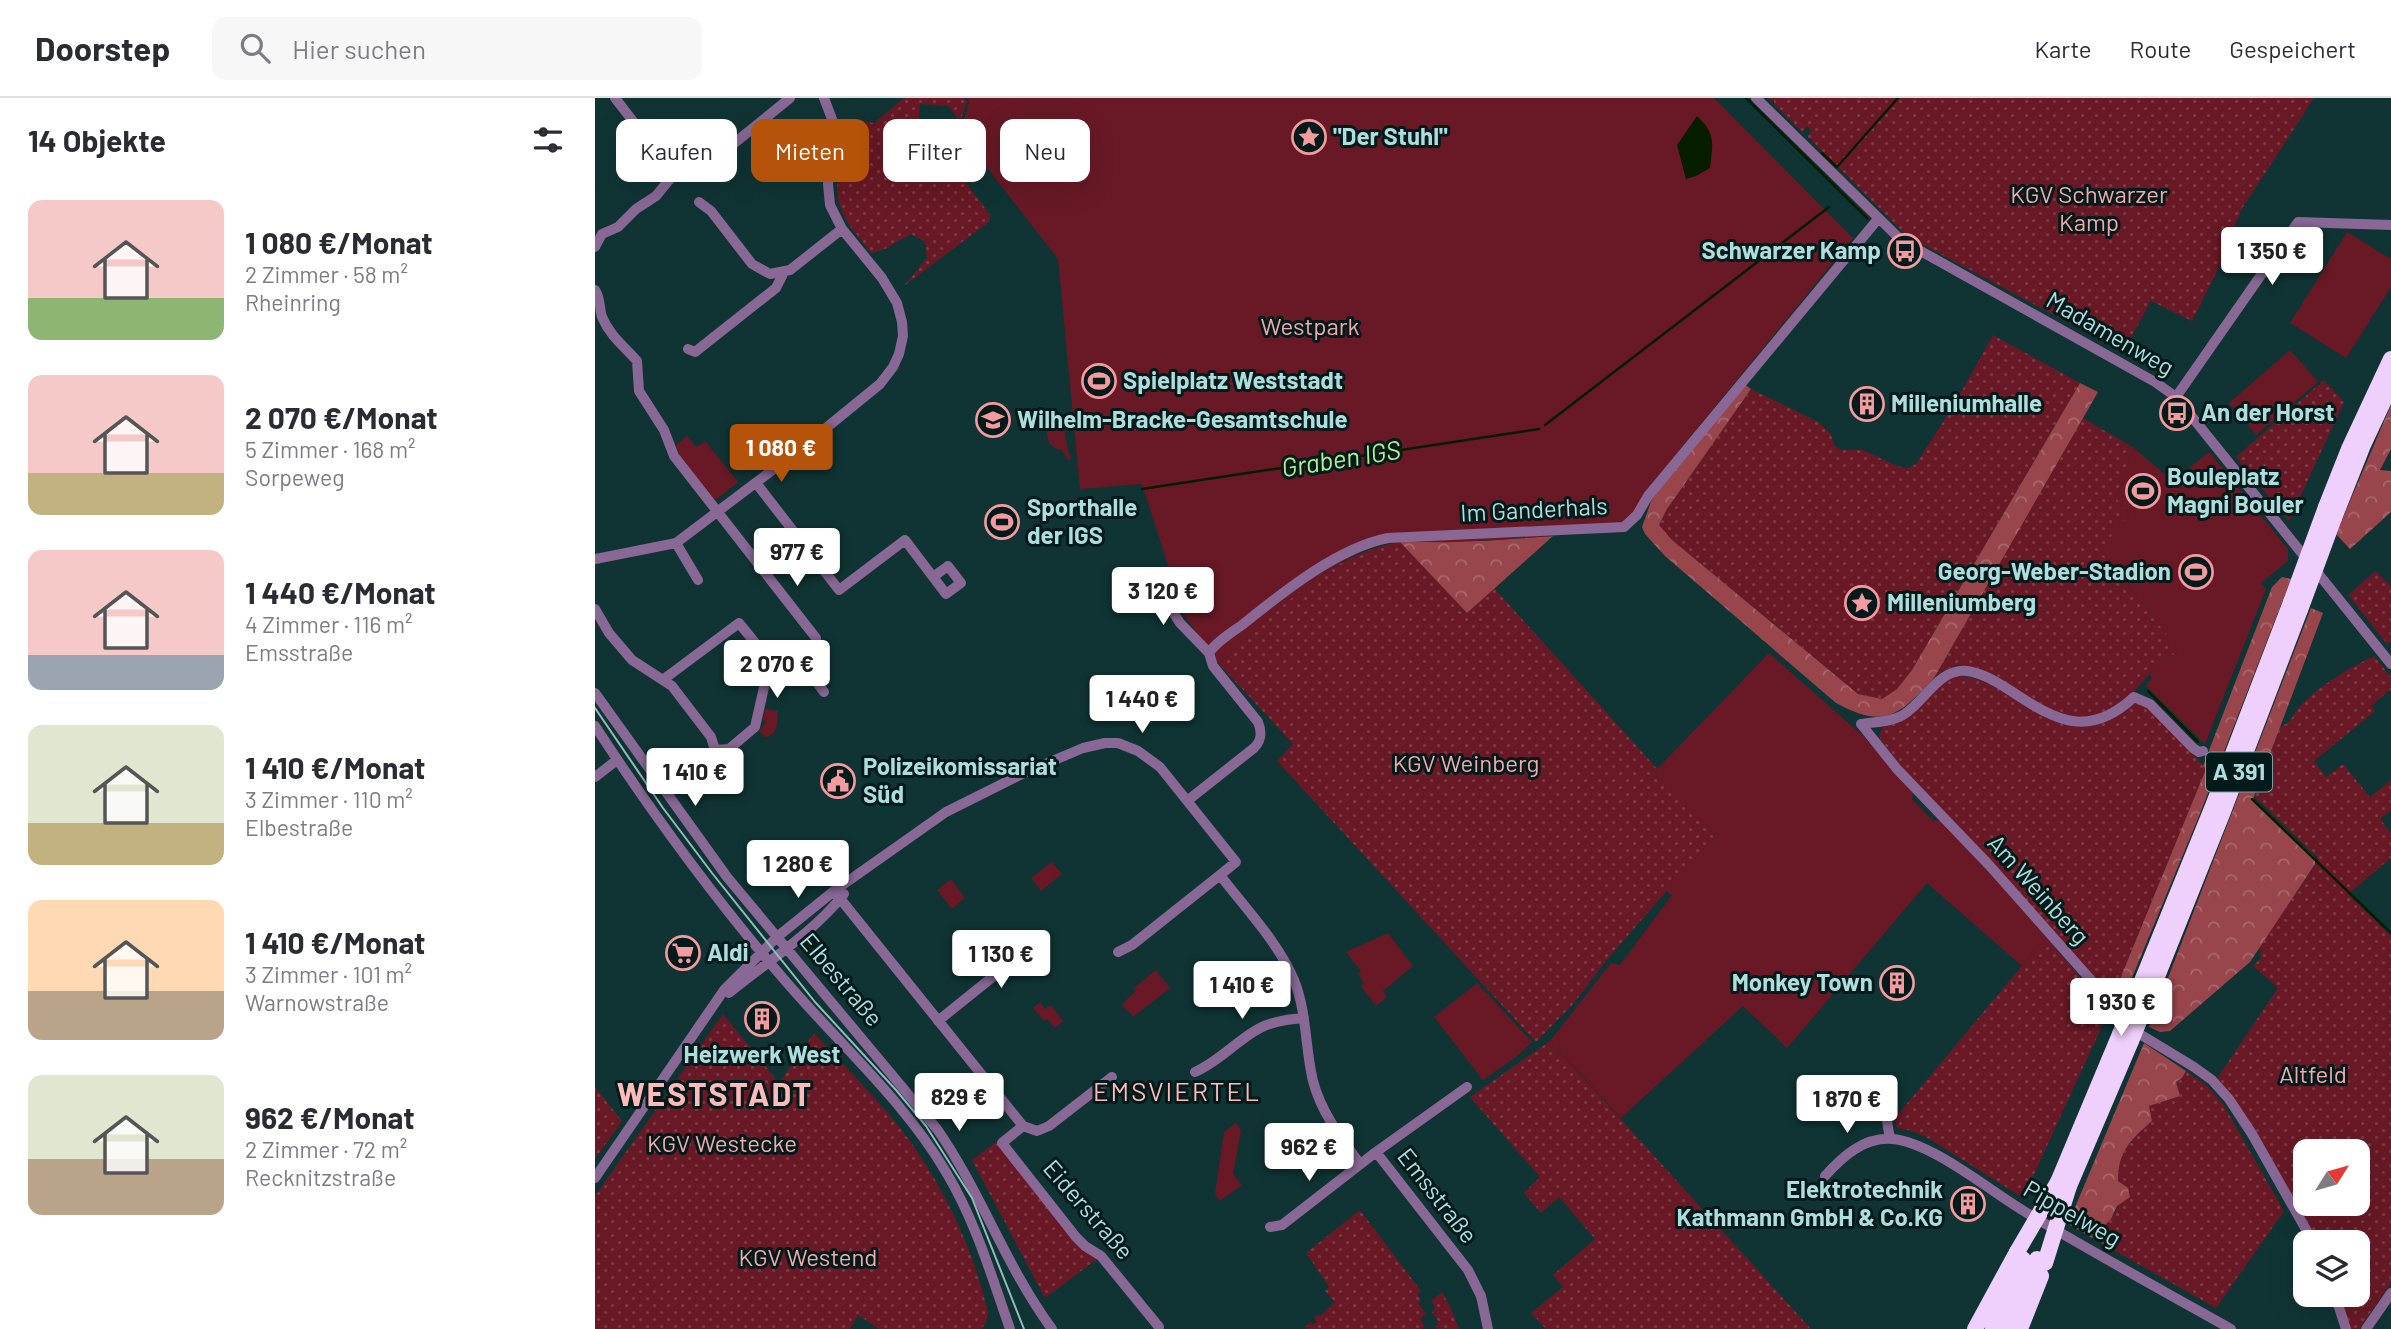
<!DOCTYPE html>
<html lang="de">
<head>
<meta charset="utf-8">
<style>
	:root { --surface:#fff; --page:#f7f7f7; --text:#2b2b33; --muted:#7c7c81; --line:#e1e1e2; --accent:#b45309 }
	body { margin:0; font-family:Barlow,sans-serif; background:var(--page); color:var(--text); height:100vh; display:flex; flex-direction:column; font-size:26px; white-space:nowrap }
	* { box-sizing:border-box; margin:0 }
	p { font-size:23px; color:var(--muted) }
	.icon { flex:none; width:38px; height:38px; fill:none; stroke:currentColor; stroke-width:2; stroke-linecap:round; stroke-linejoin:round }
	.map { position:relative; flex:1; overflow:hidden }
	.sheet { display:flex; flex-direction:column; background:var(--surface); width:595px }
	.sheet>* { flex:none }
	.top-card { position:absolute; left:21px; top:21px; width:665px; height:63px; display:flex; gap:14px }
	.needle { width:46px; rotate:53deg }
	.controls { position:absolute; left:1698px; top:1041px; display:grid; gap:14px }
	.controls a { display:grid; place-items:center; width:77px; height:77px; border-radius:14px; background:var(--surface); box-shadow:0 7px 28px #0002; font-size:35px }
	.price { position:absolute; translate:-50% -60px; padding:0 16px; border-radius:7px; background:#fff; color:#222; font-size:23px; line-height:46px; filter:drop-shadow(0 2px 4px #0008) }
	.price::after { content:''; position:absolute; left:50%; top:42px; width:21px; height:16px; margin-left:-10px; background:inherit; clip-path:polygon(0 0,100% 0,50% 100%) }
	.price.selected { background:var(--accent); color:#fff }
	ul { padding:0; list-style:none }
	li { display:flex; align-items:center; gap:21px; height:175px; padding:0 28px }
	li span { display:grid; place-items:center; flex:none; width:196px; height:140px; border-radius:14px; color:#555 }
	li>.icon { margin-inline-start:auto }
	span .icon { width:84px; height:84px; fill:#fffc; stroke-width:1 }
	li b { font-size:30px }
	h2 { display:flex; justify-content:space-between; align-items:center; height:84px; padding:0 28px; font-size:30px }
	.tag { padding:0 24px; border-radius:14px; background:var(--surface); box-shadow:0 7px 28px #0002; font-size:24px; line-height:63px }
	.tag.selected { background:var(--accent); color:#fff }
	header { display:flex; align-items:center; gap:42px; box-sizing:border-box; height:98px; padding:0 35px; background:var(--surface); border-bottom:2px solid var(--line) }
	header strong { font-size:33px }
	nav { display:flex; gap:38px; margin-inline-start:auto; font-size:24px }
	.search { width:490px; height:63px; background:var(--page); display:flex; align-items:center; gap:18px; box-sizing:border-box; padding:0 24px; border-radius:14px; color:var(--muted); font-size:26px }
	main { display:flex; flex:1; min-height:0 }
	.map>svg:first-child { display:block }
	.grass { fill:url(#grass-dots); fill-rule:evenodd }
	.forest { fill:url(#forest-crowns) }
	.park { fill:#681925 }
	.water { fill:#061d00 }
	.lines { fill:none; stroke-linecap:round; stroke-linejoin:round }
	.stream { stroke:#061d00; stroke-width:2.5 }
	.minor { stroke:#896895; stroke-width:10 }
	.highway { stroke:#efcffb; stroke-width:16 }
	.tram { stroke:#8fbcbc; stroke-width:2 }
	.highway-bridge { stroke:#efcffb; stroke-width:16 }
	.labels { text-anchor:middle; stroke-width:6; stroke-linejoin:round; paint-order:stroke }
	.shield { fill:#031a1a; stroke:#7aa2a2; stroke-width:2 }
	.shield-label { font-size:23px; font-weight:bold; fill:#addddd }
	.poi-label { font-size:24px; font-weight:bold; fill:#addddd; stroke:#031a1a; text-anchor:start }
	.park-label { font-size:24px; fill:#f2a9ac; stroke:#031a1a }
	.street-label { font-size:24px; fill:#addddd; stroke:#031a1a }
	.water-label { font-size:26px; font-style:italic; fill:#adf090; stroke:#031a1a }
	.neighbourhood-label { font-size:26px; letter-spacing:2px; fill:#ffbabc; stroke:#031a1a }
	.district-label { font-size:32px; font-weight:bold; letter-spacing:2px; fill:#ffbabc; stroke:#031a1a }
</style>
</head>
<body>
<header>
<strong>Doorstep</strong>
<div class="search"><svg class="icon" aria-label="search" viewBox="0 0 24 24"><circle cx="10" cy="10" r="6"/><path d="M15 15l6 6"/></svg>Hier suchen</div>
<nav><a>Karte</a><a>Route</a><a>Gespeichert</a></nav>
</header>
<main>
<section class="sheet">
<h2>14 Objekte<svg class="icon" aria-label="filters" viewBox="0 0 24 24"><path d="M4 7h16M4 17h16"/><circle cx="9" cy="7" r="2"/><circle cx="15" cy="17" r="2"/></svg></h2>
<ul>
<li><span style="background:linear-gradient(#f6c9c9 70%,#8fb573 0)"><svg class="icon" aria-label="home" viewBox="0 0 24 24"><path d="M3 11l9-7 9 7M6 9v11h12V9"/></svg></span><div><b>1 080 €/Monat</b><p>2 Zimmer · 58 m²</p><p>Rheinring</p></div></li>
<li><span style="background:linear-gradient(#f6c9c9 70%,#c2b280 0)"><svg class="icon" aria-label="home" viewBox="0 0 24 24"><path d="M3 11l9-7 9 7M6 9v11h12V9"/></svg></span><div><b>2 070 €/Monat</b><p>5 Zimmer · 168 m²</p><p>Sorpeweg</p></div></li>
<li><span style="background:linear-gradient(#f6c9c9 75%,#9aa5b1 0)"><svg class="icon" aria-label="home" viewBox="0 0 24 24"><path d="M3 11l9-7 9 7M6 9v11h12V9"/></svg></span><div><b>1 440 €/Monat</b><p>4 Zimmer · 116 m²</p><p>Emsstraße</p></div></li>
<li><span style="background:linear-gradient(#dfe7d0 70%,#c2b280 0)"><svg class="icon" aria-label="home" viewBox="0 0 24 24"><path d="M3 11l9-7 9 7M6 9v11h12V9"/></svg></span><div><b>1 410 €/Monat</b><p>3 Zimmer · 110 m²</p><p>Elbestraße</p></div></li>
<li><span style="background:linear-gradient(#ffd9b3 65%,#b9a48a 0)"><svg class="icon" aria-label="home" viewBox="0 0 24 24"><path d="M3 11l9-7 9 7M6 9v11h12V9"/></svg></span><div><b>1 410 €/Monat</b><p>3 Zimmer · 101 m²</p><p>Warnowstraße</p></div></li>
<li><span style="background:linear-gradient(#dfe7d0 60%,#b9a48a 0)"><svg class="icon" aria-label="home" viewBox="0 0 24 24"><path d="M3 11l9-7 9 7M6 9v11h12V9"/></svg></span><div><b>962 €/Monat</b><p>2 Zimmer · 72 m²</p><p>Recknitzstraße</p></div></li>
</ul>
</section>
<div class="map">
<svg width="1796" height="1231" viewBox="0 0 1796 1231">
	<defs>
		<pattern id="grass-dots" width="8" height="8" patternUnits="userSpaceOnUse" patternTransform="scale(1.75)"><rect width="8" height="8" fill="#681925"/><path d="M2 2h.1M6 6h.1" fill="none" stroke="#7b3a44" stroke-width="1.8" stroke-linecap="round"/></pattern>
		<pattern id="forest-crowns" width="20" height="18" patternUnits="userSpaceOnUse" patternTransform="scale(1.75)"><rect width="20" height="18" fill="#99454c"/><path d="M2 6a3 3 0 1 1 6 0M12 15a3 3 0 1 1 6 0" fill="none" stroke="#a8686e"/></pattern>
	</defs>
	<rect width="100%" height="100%" fill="#103434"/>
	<path class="grass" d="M309 0H369L372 4 365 23 353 8 325 6 323 27 342 48 340 65 328 75 336 84 358 67 395 117V123L309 188 332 160 330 144 316 136 290 151 276 155C266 141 250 125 245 108 238 85 246 58 250 35L268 23 279 25Z
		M1173 0H1719L1646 112 1625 167 1597 223 1556 203 1528 254 1312 138 1212 38 1217 33 1212 28 1207 34 1179 6V2L1176 3Z
		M1398 237 1485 285 1317 572 1302 591 1287 601 1263 596 1077 442 1064 427 1072 411 1156 291 1223 324 1236 336 1239 347 1246 352H1268L1302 368 1313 370 1321 366 1359 307Z
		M1729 282 1749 304 1694 423 1641 359Z
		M1488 320 1539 350 1521 400 1535 418 1507 455 1584 552 1554 576 1537 596 1506 618 1472 620 1382 571 1362 567 1348 573 1339 580Z
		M805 444 872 515 899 490 1121 736 1010 864 979 905 941 944 682 663 698 646 624 566C677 518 732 456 805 444Z
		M1780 473 1796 488V543L1792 546 1753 497Z
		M1779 558 1796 579V591L1776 608 1780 613 1719 663 1731 679 1748 666 1775 699 1796 682V712L1785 721 1796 735V760L1753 796 1796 838V1185L1764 1231H1754L1742 1197H1762V1144H1722L1621 982 1683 890 1658 868 1666 860 1665 848 1724 761 1659 698 1685 629C1699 622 1696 619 1704 609 1724 588 1754 570 1779 558ZM1710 1054H1762V1106H1710Z
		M1361 578C1409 578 1439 629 1489 627 1498 626 1507 626 1515 622 1524 618 1532 608 1540 602L1557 612 1611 671 1516 903 1316 682 1287 644 1284 637 1289 628 1340 590Z
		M1451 839 1514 913 1428 1100 1333 1040 1317 1033 1302 1030 1300 1020Z
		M128 916 184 985 219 935C248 967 279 997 306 1031 347 1085 378 1148 393 1215L391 1225 386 1231H284L263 1217 255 1231H0V1098Z
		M955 943 1216 1231H951L936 1215 968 1189 958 1177 1000 1141 964 1099 946 1115 929 1095 945 1079 875 999Z
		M1591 973 1612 988 1628 1006 1689 1113 1621 1210 1497 1140 1516 1121 1533 1090 1523 1083C1523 1052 1537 1042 1557 1023L1554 1008 1585 998 1581 984 1587 980Z
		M0 989 27 1023 0 1061Z
		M401 1044 480 1145 502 1161 450 1200 377 1062Z
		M765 1112 826 1193 822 1196 826 1202 823 1205 831 1216 825 1221 830 1228 827 1231H713L711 1228 716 1224 718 1227 722 1224 719 1220 723 1216 725 1218 740 1204 730 1193 734 1189 711 1155Z
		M847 1194 856 1210 864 1231H842L840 1228 844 1224 837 1214 841 1210 836 1203Z"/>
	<path class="forest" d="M1485 285 1503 294 1339 580C1304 617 1291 632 1241 605L1070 458 1050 436 1047 429 1059 395 1149 286 1156 291 1072 411 1064 427 1077 442 1263 596 1287 601 1302 591 1317 572Z
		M1796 307V351L1785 372 1796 373V414L1755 451 1741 436Z
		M958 438 872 515 805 444 889 443Z
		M1687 479 1696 481 1604 718 1524 911 1516 903 1611 671 1608 668 1677 489Z
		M1716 510 1728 515 1658 701 1720 760V766L1655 864 1575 933 1565 934 1554 929Z
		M1549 945 1591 973 1587 980 1581 984 1585 998 1554 1008 1557 1023C1537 1041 1523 1052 1523 1083L1533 1090 1535 1099 1522 1108 1516 1121 1497 1140 1473 1126Z"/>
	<path class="park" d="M371 0H1119L1258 140 1051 393 1036 420 1027 425 964 428 958 438C924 440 890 443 857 444 832 445 806 441 782 448 729 463 665 529 624 566L589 517 547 386 485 391 463 161 365 35 374 4Z
		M1752 134 1796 161V189L1751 260 1695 225Z
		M1695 252 1723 284 1661 337 1634 305Z
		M469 315C469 328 470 346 476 360L473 363 467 352C452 352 448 332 456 321H464Z
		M92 338 101 349 110 343 143 384 122 401 119 402C103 385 88 370 81 347Z
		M1539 350 1575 381 1588 375 1614 354 1693 451V463L1666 485 1671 491 1610 646 1551 588 1557 580 1554 576 1584 552 1507 455 1522 428 1535 418 1521 400Z
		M1174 555 1267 637 1318 693 1317 701 1337 722 1346 723 1408 789 1451 839 1427 868 1332 785 1192 950 1148 908 1026 1020 955 943 1016 865 1025 867 1077 797 1071 793 1121 736 1061 672Z
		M170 611 183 613C182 624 183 638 170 639L164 633 171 625 168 621Z
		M457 764 467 776 446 793 436 780Z
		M356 781 370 800 357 811 342 792Z
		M793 835 818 868 788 893 792 899 781 908 766 888 769 885 763 876 766 873 751 854Z
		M561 872 575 890 538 919 527 906 541 893 539 890Z
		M882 885 937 944 921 959 888 982 839 919Z
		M445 904 450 911 456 907 468 923 460 930 452 921 449 923 438 910Z
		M641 1025 646 1032 638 1076 647 1087 625 1103 620 1096 629 1034Z"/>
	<path class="water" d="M1102 18C1121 36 1118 45 1115 70L1101 78 1091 81 1082 47Z"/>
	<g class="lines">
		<path class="stream" d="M1151 0 1273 121
			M1227 55 1242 69 1303 0
			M950 327 1234 109
			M547 391 944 331
			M1553 593 1603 644
			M1657 701 1796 835"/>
		<path class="minor" d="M20 0 79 76
			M1161 0 1306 142 1560 284 1581 299 1796 566
			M104 104 116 113 157 166 175 176 195 172 247 131
			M7 136 23 129 41 111 61 98 79 76C105 75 127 77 137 47L195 0
			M0 149 7 136
			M0 192C6 201 4 210 7 219 15 238 30 249 42 263L44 293 69 332 79 358 221 540 218 579 229 594
			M93 251 100 254 181 190 189 174
			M1581 299 1703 124 1796 127
			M161 385 244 492 310 442 351 496 366 485 353 468 338 479
			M81 445 103 482
			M0 461 81 445 204 352 285 286 298 269 304 256 308 238 307 224 302 205 287 180 247 131 235 107 233 86 239 35 237 21 229 0
			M554 477 585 525 614 555 618 568 663 624C667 634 667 642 659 650L592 703
			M0 511 14 535 37 562 77 588 116 639 120 652 134 651 160 629 175 563 144 525 69 581
			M614 555C621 544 636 535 647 527 687 495 742 450 793 440L1029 429 1042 417 1053 398 1283 121
			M0 595 132 779 342 1031C386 1094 411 1169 457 1231
			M1266 626 1302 671 1394 767 1543 935 1599 969 1617 982 1634 1001 1657 1036 1718 1144
			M1266 626C1280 624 1296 624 1308 617 1330 604 1343 570 1372 573 1388 575 1403 585 1416 593 1461 623 1494 641 1539 599L1555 606 1598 650 1604 654 1608 653
			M0 628C57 715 119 800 187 879 242 944 308 1001 351 1074 381 1124 396 1177 415 1231
			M0 679 22 662
			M239 793 428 1028 442 1033 454 1028 517 979
			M523 854 537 847 625 777
			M134 895C173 863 218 835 249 796
			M343 923 431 852 444 837
			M600 974C625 963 642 942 665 930 679 923 694 921 709 920
			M1292 1023 1295 1041
			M428 1028 407 1045 481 1139 490 1148 506 1158 564 1229
			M781 1054 873 1172 886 1198 893 1231
			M1230 1078C1248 1058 1269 1039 1297 1041 1337 1044 1396 1094 1432 1115 1499 1155 1568 1193 1636 1231
			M0 1080 129 892 182 839 239 793 351 714 429 675 488 650 510 645H523L543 653 565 669 641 764 625 777C650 810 683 844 699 882 712 914 710 950 718 983 726 1014 746 1040 765 1066
			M675 1129 687 1127 781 1054 872 989
			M1740 1197 1751 1231
			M1771 1231 1796 1195"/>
		<path class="highway" d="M1731 409 1754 351 1796 261
			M1739 420 1768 347 1796 287
			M1536 910 1618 708 1696 504
			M1547 916 1627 716 1705 512
			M1463 1084 1525 936
			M1474 1088 1536 943
			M1380 1231 1422 1154
			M1398 1231 1428 1161
			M1411 1231 1442 1161
			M1425 1231 1446 1178"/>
		<path class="tram" d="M0 610 68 710 117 775 220 904 301 992 331 1028 377 1100 429 1231"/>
		<path class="highway-bridge" d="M1696 504 1731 409
			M1705 512 1739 420
			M1525 936 1536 910
			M1536 943 1547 916
			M1422 1154 1463 1084
			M1450 1165 1474 1088"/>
	</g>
	<defs>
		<g id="sight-ring" transform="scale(1.75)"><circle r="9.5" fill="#031a1a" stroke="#f49b9f" stroke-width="1.5"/><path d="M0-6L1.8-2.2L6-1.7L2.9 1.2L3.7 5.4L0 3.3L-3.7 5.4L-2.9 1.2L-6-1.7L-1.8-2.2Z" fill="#f49b9f"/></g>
		<g id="bus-ring" transform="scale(1.75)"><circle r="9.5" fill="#031a1a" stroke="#f49b9f" stroke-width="1.5"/><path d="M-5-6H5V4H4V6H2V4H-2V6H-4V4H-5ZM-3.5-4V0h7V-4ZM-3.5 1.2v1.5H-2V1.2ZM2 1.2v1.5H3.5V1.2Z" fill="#f49b9f"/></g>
		<g id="stadium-ring" transform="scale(1.75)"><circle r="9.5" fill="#031a1a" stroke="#f49b9f" stroke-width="1.5"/><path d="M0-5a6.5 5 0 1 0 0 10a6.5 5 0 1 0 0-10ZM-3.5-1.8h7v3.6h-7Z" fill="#f49b9f"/></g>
		<g id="building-ring" transform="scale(1.75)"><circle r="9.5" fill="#031a1a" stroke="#f49b9f" stroke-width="1.5"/><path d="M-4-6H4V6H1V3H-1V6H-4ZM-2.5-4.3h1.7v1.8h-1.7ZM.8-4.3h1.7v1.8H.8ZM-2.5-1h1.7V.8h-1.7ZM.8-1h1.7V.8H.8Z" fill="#f49b9f"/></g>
		<g id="school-ring" transform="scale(1.75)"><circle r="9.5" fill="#031a1a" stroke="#f49b9f" stroke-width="1.5"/><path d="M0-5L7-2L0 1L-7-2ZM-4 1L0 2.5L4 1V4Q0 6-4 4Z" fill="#f49b9f"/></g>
		<g id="civic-ring" transform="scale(1.75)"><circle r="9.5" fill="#031a1a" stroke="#f49b9f" stroke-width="1.5"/><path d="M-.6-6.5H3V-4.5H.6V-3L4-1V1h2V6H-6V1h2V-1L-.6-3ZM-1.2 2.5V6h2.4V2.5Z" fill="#f49b9f"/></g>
		<g id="supermarket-ring" transform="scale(1.75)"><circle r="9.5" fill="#031a1a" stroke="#f49b9f" stroke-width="1.5"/><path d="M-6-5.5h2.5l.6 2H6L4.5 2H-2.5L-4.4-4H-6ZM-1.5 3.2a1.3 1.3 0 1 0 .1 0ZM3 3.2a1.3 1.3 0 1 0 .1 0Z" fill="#f49b9f"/></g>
	</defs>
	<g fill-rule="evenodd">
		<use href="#sight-ring" x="714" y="39"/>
		<use href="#bus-ring" x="1310" y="153"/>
		<use href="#stadium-ring" x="504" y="283"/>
		<use href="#building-ring" x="1272" y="306"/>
		<use href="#bus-ring" x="1582" y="315"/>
		<use href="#school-ring" x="398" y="322"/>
		<use href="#stadium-ring" x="1548" y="393"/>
		<use href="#stadium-ring" x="407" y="424"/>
		<use href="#stadium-ring" x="1601" y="474"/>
		<use href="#sight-ring" x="1267" y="505"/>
		<use href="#civic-ring" x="243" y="683"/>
		<use href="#supermarket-ring" x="88" y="855"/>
		<use href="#building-ring" x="1302" y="885"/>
		<use href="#building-ring" x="167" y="921"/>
		<use href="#building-ring" x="1373" y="1106"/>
	</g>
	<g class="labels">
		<rect class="shield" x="1611" y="654.5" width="66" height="39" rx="5"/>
		<g class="shield-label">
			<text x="1644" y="682">A 391</text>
		</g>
		<g class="poi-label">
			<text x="738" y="47">"Der Stuhl"</text>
			<text x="1286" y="161" text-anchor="end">Schwarzer Kamp</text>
			<text x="528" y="291">Spielplatz Weststadt</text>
			<text x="1296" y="314">Milleniumhalle</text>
			<text x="1606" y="323">An der Horst</text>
			<text x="422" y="330">Wilhelm-Bracke-Gesamtschule</text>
			<text x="1572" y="387">Bouleplatz<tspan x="1572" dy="28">Magni Bouler</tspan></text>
			<text x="432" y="418">Sporthalle<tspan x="432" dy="28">der IGS</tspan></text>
			<text x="1576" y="482" text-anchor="end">Georg-Weber-Stadion</text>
			<text x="1292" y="513">Milleniumberg</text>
			<text x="268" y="677">Polizeikomissariat<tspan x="268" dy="28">Süd</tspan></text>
			<text x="112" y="863">Aldi</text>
			<text x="1278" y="893" text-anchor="end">Monkey Town</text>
			<text x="167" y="965" text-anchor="middle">Heizwerk West</text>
			<text x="1348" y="1100" text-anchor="end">Elektrotechnik<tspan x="1348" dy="28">Kathmann GmbH &amp; Co.KG</tspan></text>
		</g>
		<g class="park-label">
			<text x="1494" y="105">KGV Schwarzer<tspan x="1494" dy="28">Kamp</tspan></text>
			<text x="715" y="237">Westpark</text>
			<text x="871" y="674">KGV Weinberg</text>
			<text x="1718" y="985">Altfeld</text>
			<text x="127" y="1054">KGV Westecke</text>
			<text x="213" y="1168">KGV Westend</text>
		</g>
		<g class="street-label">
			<text transform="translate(1515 236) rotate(30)" y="8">Madamenweg</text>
			<text transform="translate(939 412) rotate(-3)" y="8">Im Ganderhals</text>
			<text transform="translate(1443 792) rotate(48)" y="8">Am Weinberg</text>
			<text transform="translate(246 882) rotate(50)" y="8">Elbestraße</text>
			<text transform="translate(842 1098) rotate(52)" y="8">Emsstraße</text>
			<text transform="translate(493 1112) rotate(49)" y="8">Eiderstraße</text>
			<text transform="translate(1477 1116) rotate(30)" y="8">Pippelweg</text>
		</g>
		<g class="water-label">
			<text transform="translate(746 361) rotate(-9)" y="9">Graben IGS</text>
		</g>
		<g class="neighbourhood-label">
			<text x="582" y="1003">EMSVIERTEL</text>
		</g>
		<g class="district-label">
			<text x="120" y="1008">WESTSTADT</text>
		</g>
	</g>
</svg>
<div class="controls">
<a><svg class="needle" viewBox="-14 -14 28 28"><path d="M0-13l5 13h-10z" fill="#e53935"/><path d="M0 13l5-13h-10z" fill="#7c7c81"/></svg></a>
<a><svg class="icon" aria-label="layers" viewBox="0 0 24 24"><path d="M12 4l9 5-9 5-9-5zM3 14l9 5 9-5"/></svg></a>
</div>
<b class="price" style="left:1677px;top:189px">1 350 €</b>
<b class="price selected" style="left:186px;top:386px">1 080 €</b>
<b class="price" style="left:202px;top:490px">977 €</b>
<b class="price" style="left:568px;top:529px">3 120 €</b>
<b class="price" style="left:182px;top:602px">2 070 €</b>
<b class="price" style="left:547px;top:637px">1 440 €</b>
<b class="price" style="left:100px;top:710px">1 410 €</b>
<b class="price" style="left:203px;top:802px">1 280 €</b>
<b class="price" style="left:406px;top:892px">1 130 €</b>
<b class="price" style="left:647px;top:923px">1 410 €</b>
<b class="price" style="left:1526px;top:940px">1 930 €</b>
<b class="price" style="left:364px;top:1035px">829 €</b>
<b class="price" style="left:1252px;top:1037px">1 870 €</b>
<b class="price" style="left:714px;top:1085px">962 €</b>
<div class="top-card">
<a class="tag">Kaufen</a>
<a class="tag selected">Mieten</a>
<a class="tag">Filter</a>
<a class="tag">Neu</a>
</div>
</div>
</main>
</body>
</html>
